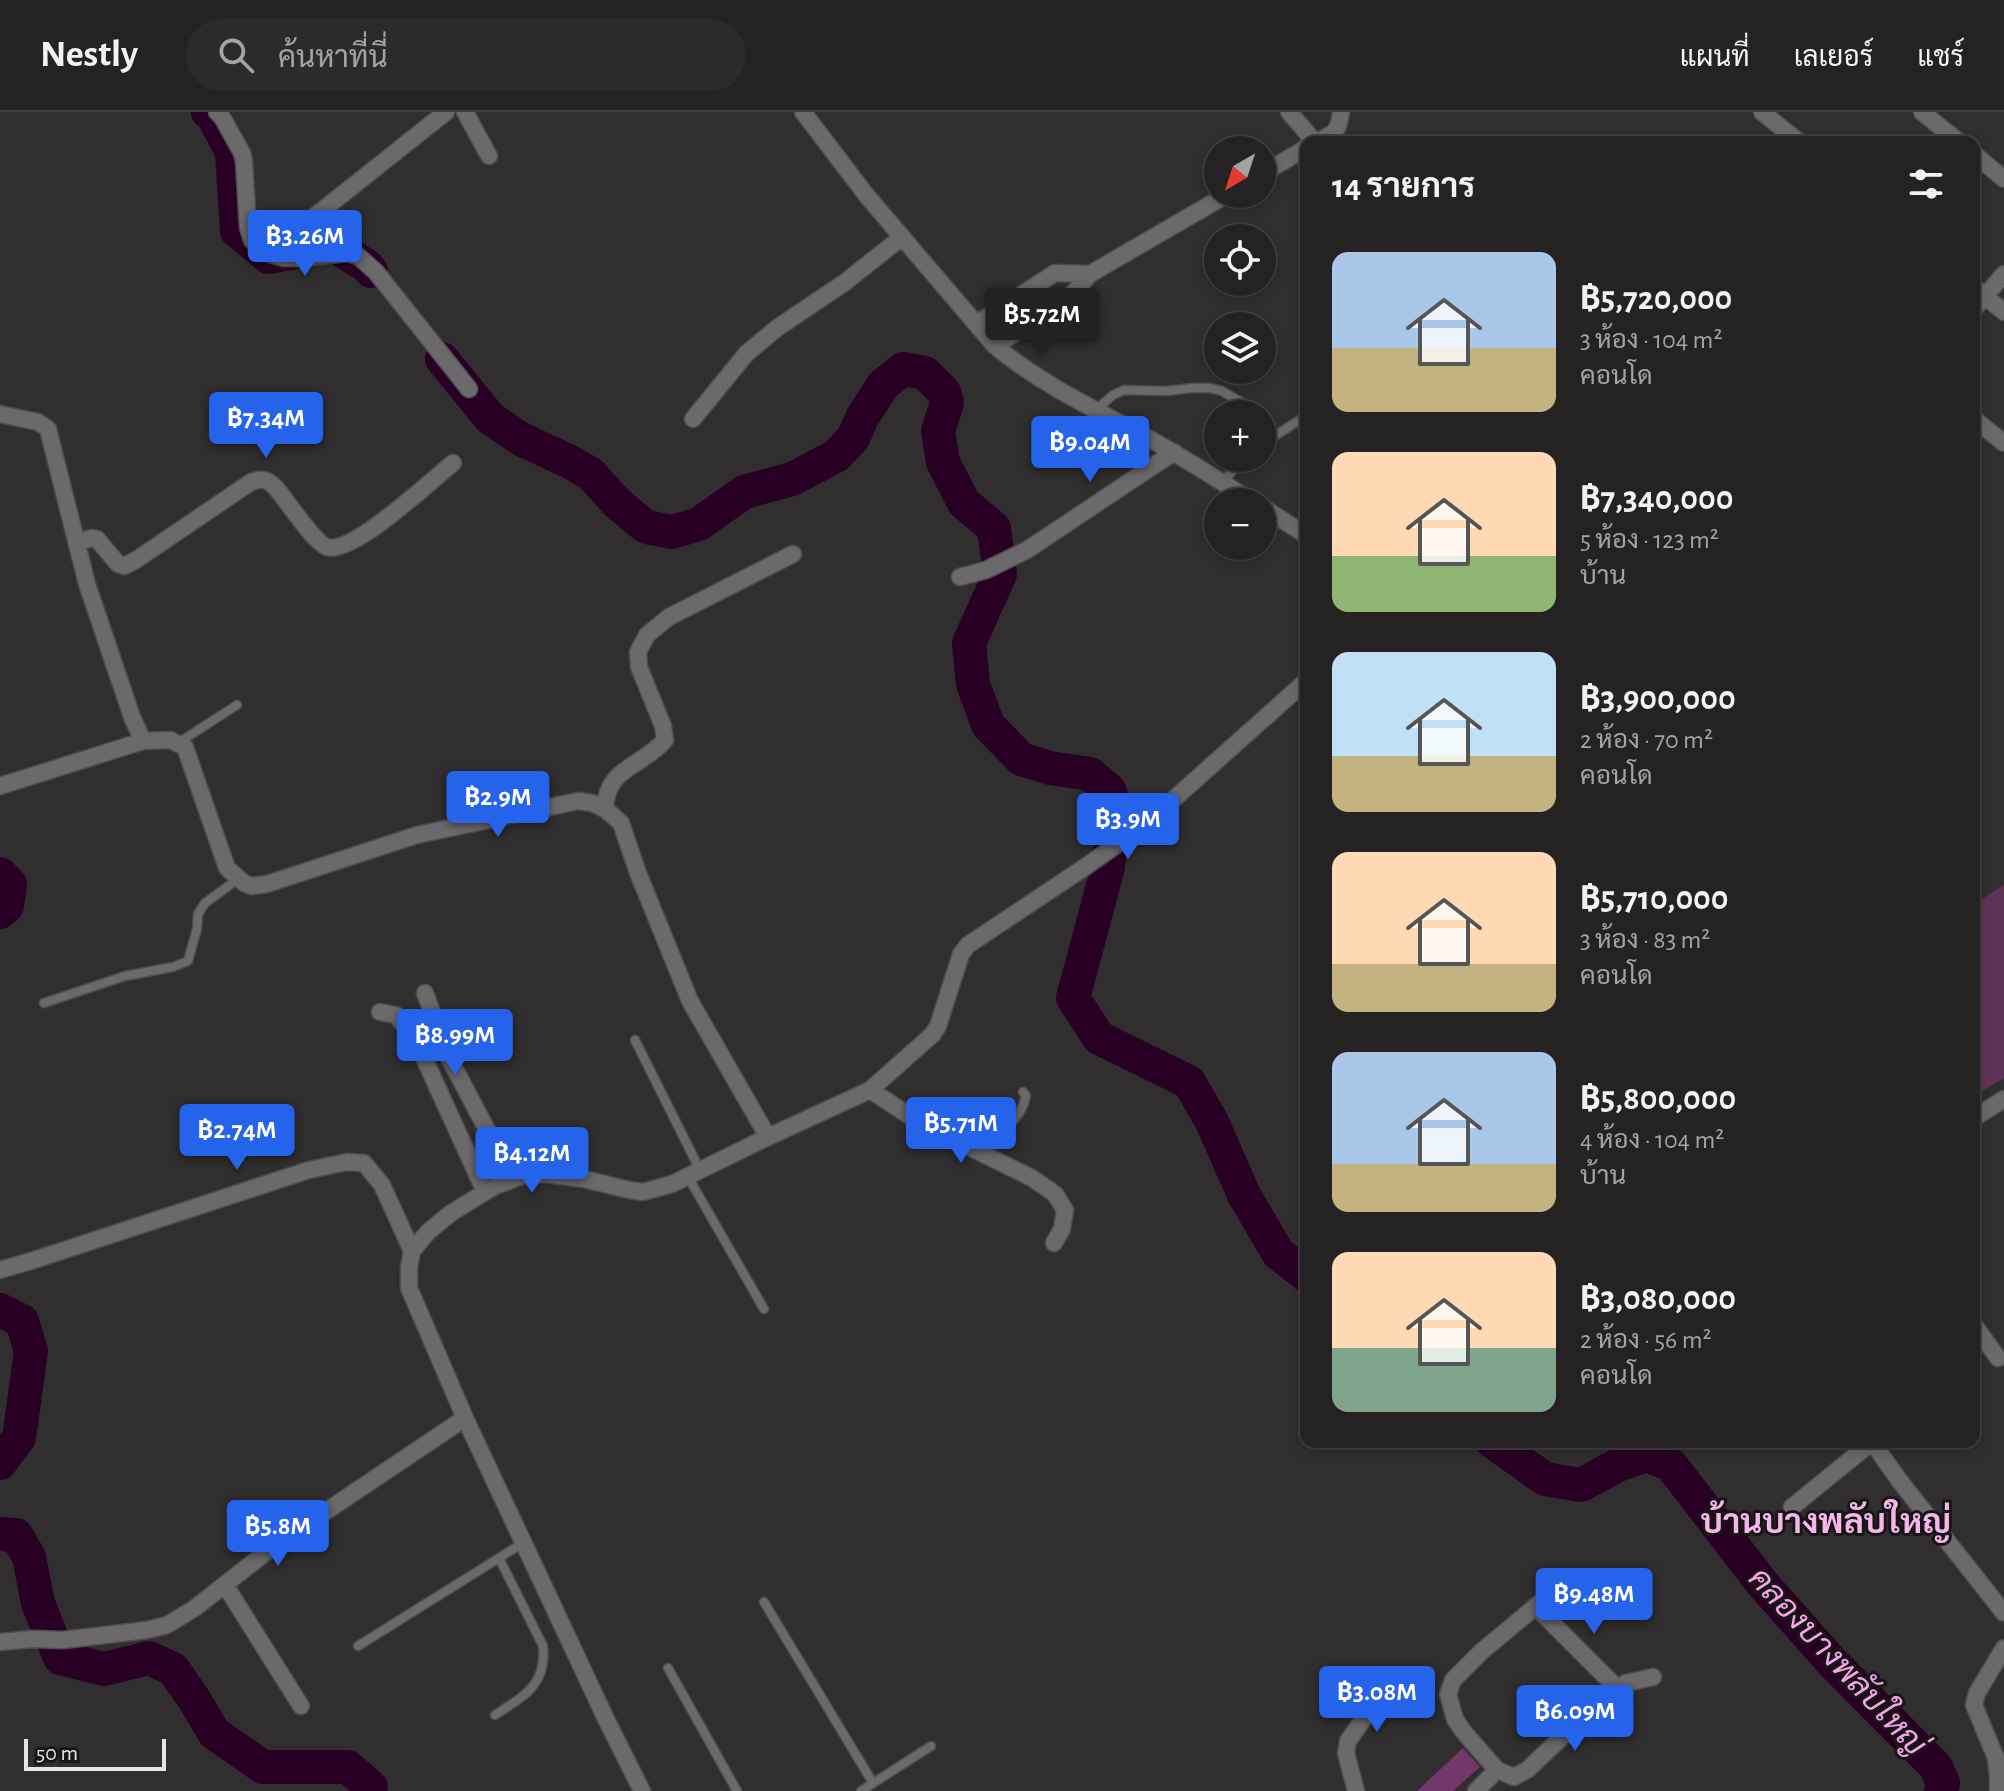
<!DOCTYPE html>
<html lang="th">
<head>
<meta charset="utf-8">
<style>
	:root { --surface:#242223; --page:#2c2a2b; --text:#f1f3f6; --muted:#a3a4a6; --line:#413f41; --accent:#2563eb }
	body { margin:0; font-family:"Alegreya Sans",Sarabun,sans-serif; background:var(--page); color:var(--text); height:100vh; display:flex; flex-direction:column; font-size:30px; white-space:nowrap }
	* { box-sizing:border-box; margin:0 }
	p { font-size:26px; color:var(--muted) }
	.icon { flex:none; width:44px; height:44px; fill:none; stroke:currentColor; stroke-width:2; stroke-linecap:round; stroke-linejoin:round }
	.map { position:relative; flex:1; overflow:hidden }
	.panel { position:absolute; left:1300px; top:24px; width:680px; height:1312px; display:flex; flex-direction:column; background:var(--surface); border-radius:16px; box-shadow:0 4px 12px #0003,0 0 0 2px var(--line) }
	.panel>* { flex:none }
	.needle { width:52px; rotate:219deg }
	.tools { position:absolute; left:1204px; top:24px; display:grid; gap:16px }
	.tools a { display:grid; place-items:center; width:72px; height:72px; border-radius:50%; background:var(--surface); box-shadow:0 4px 12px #0003,0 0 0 2px var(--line); font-size:40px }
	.scale { position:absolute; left:24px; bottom:20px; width:142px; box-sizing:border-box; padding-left:8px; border:4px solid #e6e5e6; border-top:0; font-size:22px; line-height:28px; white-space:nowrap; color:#e6e5e6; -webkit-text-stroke:6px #171617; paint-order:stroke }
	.price { position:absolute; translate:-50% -68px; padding:0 18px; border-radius:8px; background:var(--accent); color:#fff; font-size:26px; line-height:52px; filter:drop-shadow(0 2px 4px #0008) }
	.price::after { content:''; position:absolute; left:50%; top:48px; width:24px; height:18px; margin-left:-12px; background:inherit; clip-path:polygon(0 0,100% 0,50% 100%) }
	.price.on { background:#222; color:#fff }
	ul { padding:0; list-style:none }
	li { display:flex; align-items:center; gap:24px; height:200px; padding:0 32px }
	li span { display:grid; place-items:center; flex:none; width:224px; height:160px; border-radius:16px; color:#555 }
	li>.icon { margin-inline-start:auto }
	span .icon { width:96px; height:96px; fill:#fffc; stroke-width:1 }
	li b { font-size:34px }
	h2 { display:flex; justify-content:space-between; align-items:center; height:96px; padding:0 32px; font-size:34px }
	header { display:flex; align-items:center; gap:48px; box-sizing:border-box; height:112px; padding:0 40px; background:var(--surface); border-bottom:2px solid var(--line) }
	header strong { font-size:38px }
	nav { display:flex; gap:44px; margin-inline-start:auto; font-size:28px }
	.search { width:560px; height:72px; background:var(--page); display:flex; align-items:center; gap:20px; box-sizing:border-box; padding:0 28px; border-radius:44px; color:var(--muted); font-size:30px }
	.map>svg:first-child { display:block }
	.green { fill:#5d3455 }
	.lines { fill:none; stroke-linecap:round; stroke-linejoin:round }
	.canal { stroke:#290023; stroke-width:20 }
	.river { stroke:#290023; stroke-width:34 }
	.building { fill:#743769 }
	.service-casing { stroke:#4e4c4d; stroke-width:11 }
	.minor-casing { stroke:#4e4c4d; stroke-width:19 }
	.service { stroke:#6b696b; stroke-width:8 }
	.minor { stroke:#6b696b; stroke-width:16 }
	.labels { text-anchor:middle; stroke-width:6; stroke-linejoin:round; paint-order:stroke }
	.water-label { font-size:32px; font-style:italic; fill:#fba1e8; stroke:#171617 }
	.quarter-label { font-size:34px; font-weight:bold; fill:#f7b6e9; stroke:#171617 }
</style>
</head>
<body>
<header>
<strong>Nestly</strong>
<div class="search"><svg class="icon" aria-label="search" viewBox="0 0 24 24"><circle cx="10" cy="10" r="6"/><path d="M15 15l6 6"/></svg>ค้นหาที่นี่</div>
<nav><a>แผนที่</a><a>เลเยอร์</a><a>แชร์</a></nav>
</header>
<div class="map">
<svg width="2004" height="1679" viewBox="0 0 2004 1679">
	<rect width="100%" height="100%" fill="#302e2f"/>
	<path class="green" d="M2004 773V966L1974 984V792Z"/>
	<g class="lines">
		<path class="canal" d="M371 1675V1679"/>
		<path class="river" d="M208 0 212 2 232 40 237 119 269 145 333 133 367 154 371 159
			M442 247 490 306 521 327 572 351 591 362 617 391 646 415 672 420 699 412 744 380 792 367 836 344 853 326 863 304 883 273 903 257 925 261 944 280 947 291 938 319 943 350 964 391 994 416 1000 462 969 531 973 572 988 613 1021 647 1050 656 1090 662 1109 678 1115 695 1108 755 1073 886 1099 926 1189 970 1212 1010 1244 1083 1278 1141 1306 1163
			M0 762 10 772 7 794 0 800
			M0 1198 22 1209 31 1239 19 1326 0 1351
			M1493 1330 1545 1367 1581 1373 1620 1352 1647 1343 1671 1353 1762 1471 1831 1549 1936 1655 1943 1671 1941 1679
			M0 1422 16 1423 29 1445 38 1491 60 1546 104 1557 149 1546 173 1557 194 1587 214 1621 263 1655H348L371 1675"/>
	</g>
	<path class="building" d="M1463 1636 1480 1655 1453 1679H1417Z"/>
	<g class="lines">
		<g class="service-casing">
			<path id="service" d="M1096 298 1113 283 1124 278 1166 279 1192 276H1210L1222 279 1253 297
				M1262 332 1306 304
				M1223 370 1244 346
				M178 631 237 593
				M44 891 125 864 173 855 188 849 197 817 198 802 205 791 238 767
				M635 928 700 1058
				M978 1038C997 1023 1020 1011 1026 984L1023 980
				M688 1065 764 1197
				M764 1490 873 1671
				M358 1534 523 1431
				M668 1556 737 1679
				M495 1603C524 1584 547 1573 543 1534L499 1446
				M861 1679 931 1634"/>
		</g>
		<g class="minor-casing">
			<path id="minor" d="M217 0 222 5 242 41 244 49 248 115 252 128 259 136 270 142 284 146H303L347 141 358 144 376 160 469 277
				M465 0 489 44
				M803 0 867 84 995 234C1041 272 1096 298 1148 326 1184 346 1219 368 1253 390
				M1289 0 1315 30
				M1762 0 1799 30
				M1922 0 1959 30
				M1316 30C1334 22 1339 20 1341 0
				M1974 42 2004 67
				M1262 62 1306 36
				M310 108 446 0
				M1974 175 2004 200
				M1974 197 2004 162
				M976 212 1055 161 1090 162
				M995 234 1068 187 1090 162 1228 82
				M0 302 38 310 48 317 87 472 132 605 143 629
				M693 307 746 242 777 216 844 171 902 125
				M1974 307 2004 331
				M1262 395 1306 423
				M77 431 91 426 97 427 118 452 124 454 136 448 251 370C262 366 267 367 275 375 286 387 314 431 327 435 353 443 430 369 453 351
				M960 465 986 458 1027 438 1174 340
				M0 674 143 629 170 628 185 635 227 756 244 771 251 774 267 772 417 723 578 689 592 691 605 697 621 711 638 761 690 889 768 1025
				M605 697C606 655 642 655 665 628L663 614 639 555 638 540 647 523 669 505 793 442
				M425 881 448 944 513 1067
				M380 900 396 903 409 920 424 946 485 1080
				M870 978 919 1010 1032 1066 1055 1082 1065 1098 1062 1117 1054 1131
				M1974 1006 2004 987
				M0 1158 34 1148 309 1058 347 1050 364 1051 382 1073 412 1139
				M1974 1213 1998 1246
				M1872 1330 1899 1368 2004 1501
				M1792 1395 1872 1330
				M225 1473 301 1594
				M1543 1502 1616 1575
				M0 1530 33 1527 63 1528 147 1518 167 1513 195 1496 270 1437 465 1306
				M1497 1658 1514 1665 1527 1658 1610 1580 1626 1571 1653 1565
				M642 1679 606 1607 465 1306 409 1176V1155L412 1139 428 1120 451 1101 495 1074 522 1064 545 1062 584 1067 629 1078 643 1080 672 1072 768 1025 870 978 933 922 938 914 961 842 968 833 1085 755 1147 711 1306 569
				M1356 1679 1346 1641 1348 1629 1372 1595 1369 1575
				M1476 1679 1497 1658 1463 1619 1455 1607 1448 1582 1453 1568 1481 1540 1565 1470
				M1998 1679V1665L1996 1646 1974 1593 1977 1581 2004 1536"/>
		</g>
		<use href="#service" class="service"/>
		<use href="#minor" class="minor"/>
	</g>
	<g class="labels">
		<g class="water-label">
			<text transform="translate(1838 1549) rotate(47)" y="11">คลองบางพลับใหญ่</text>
		</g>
		<g class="quarter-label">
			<text x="1826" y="1421">บ้านบางพลับใหญ่</text>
		</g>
	</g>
</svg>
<div class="tools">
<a><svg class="needle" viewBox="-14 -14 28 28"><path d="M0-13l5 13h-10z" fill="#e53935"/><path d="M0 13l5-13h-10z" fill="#a3a4a6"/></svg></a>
<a><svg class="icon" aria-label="locate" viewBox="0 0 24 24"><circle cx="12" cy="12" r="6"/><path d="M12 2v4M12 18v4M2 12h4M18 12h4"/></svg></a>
<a><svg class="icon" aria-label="layers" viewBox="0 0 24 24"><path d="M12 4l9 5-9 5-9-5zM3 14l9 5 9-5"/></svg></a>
<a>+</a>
<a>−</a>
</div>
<div class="scale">50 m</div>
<b class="price" style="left:305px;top:166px">฿3.26M</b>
<b class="price on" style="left:1042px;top:244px">฿5.72M</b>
<b class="price" style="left:266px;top:348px">฿7.34M</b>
<b class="price" style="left:1090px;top:372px">฿9.04M</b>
<b class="price" style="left:498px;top:727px">฿2.9M</b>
<b class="price" style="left:1128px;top:749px">฿3.9M</b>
<b class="price" style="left:455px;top:965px">฿8.99M</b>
<b class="price" style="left:961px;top:1053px">฿5.71M</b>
<b class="price" style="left:237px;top:1060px">฿2.74M</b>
<b class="price" style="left:532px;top:1083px">฿4.12M</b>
<b class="price" style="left:278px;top:1456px">฿5.8M</b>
<b class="price" style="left:1594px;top:1524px">฿9.48M</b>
<b class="price" style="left:1377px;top:1622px">฿3.08M</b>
<b class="price" style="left:1575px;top:1641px">฿6.09M</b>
<section class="panel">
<h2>14 รายการ<svg class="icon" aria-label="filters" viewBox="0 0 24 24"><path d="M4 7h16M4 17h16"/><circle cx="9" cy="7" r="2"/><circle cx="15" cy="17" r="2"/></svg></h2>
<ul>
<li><span style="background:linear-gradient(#a9c7e8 60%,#c2b280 0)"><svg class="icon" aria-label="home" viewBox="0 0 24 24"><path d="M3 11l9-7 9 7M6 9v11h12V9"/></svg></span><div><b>฿5,720,000</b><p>3 ห้อง · 104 m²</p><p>คอนโด</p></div></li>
<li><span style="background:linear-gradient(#ffd9b3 65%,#8fb573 0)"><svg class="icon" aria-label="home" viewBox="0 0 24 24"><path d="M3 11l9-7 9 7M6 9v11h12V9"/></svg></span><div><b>฿7,340,000</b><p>5 ห้อง · 123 m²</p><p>บ้าน</p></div></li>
<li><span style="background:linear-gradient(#bfe0f5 65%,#c2b280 0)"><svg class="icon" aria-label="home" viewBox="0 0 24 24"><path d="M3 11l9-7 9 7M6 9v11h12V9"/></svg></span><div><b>฿3,900,000</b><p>2 ห้อง · 70 m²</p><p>คอนโด</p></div></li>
<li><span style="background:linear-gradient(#ffd9b3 70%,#c2b280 0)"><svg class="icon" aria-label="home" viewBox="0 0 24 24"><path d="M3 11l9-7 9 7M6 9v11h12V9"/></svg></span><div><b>฿5,710,000</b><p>3 ห้อง · 83 m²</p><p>คอนโด</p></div></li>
<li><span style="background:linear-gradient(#a9c7e8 70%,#c2b280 0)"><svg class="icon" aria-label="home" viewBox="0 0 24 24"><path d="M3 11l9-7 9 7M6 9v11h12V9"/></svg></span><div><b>฿5,800,000</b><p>4 ห้อง · 104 m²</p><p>บ้าน</p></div></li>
<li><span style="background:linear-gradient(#ffd9b3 60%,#7fa58c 0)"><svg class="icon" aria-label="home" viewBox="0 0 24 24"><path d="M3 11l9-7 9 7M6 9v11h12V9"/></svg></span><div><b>฿3,080,000</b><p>2 ห้อง · 56 m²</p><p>คอนโด</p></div></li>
</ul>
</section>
</div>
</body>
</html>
